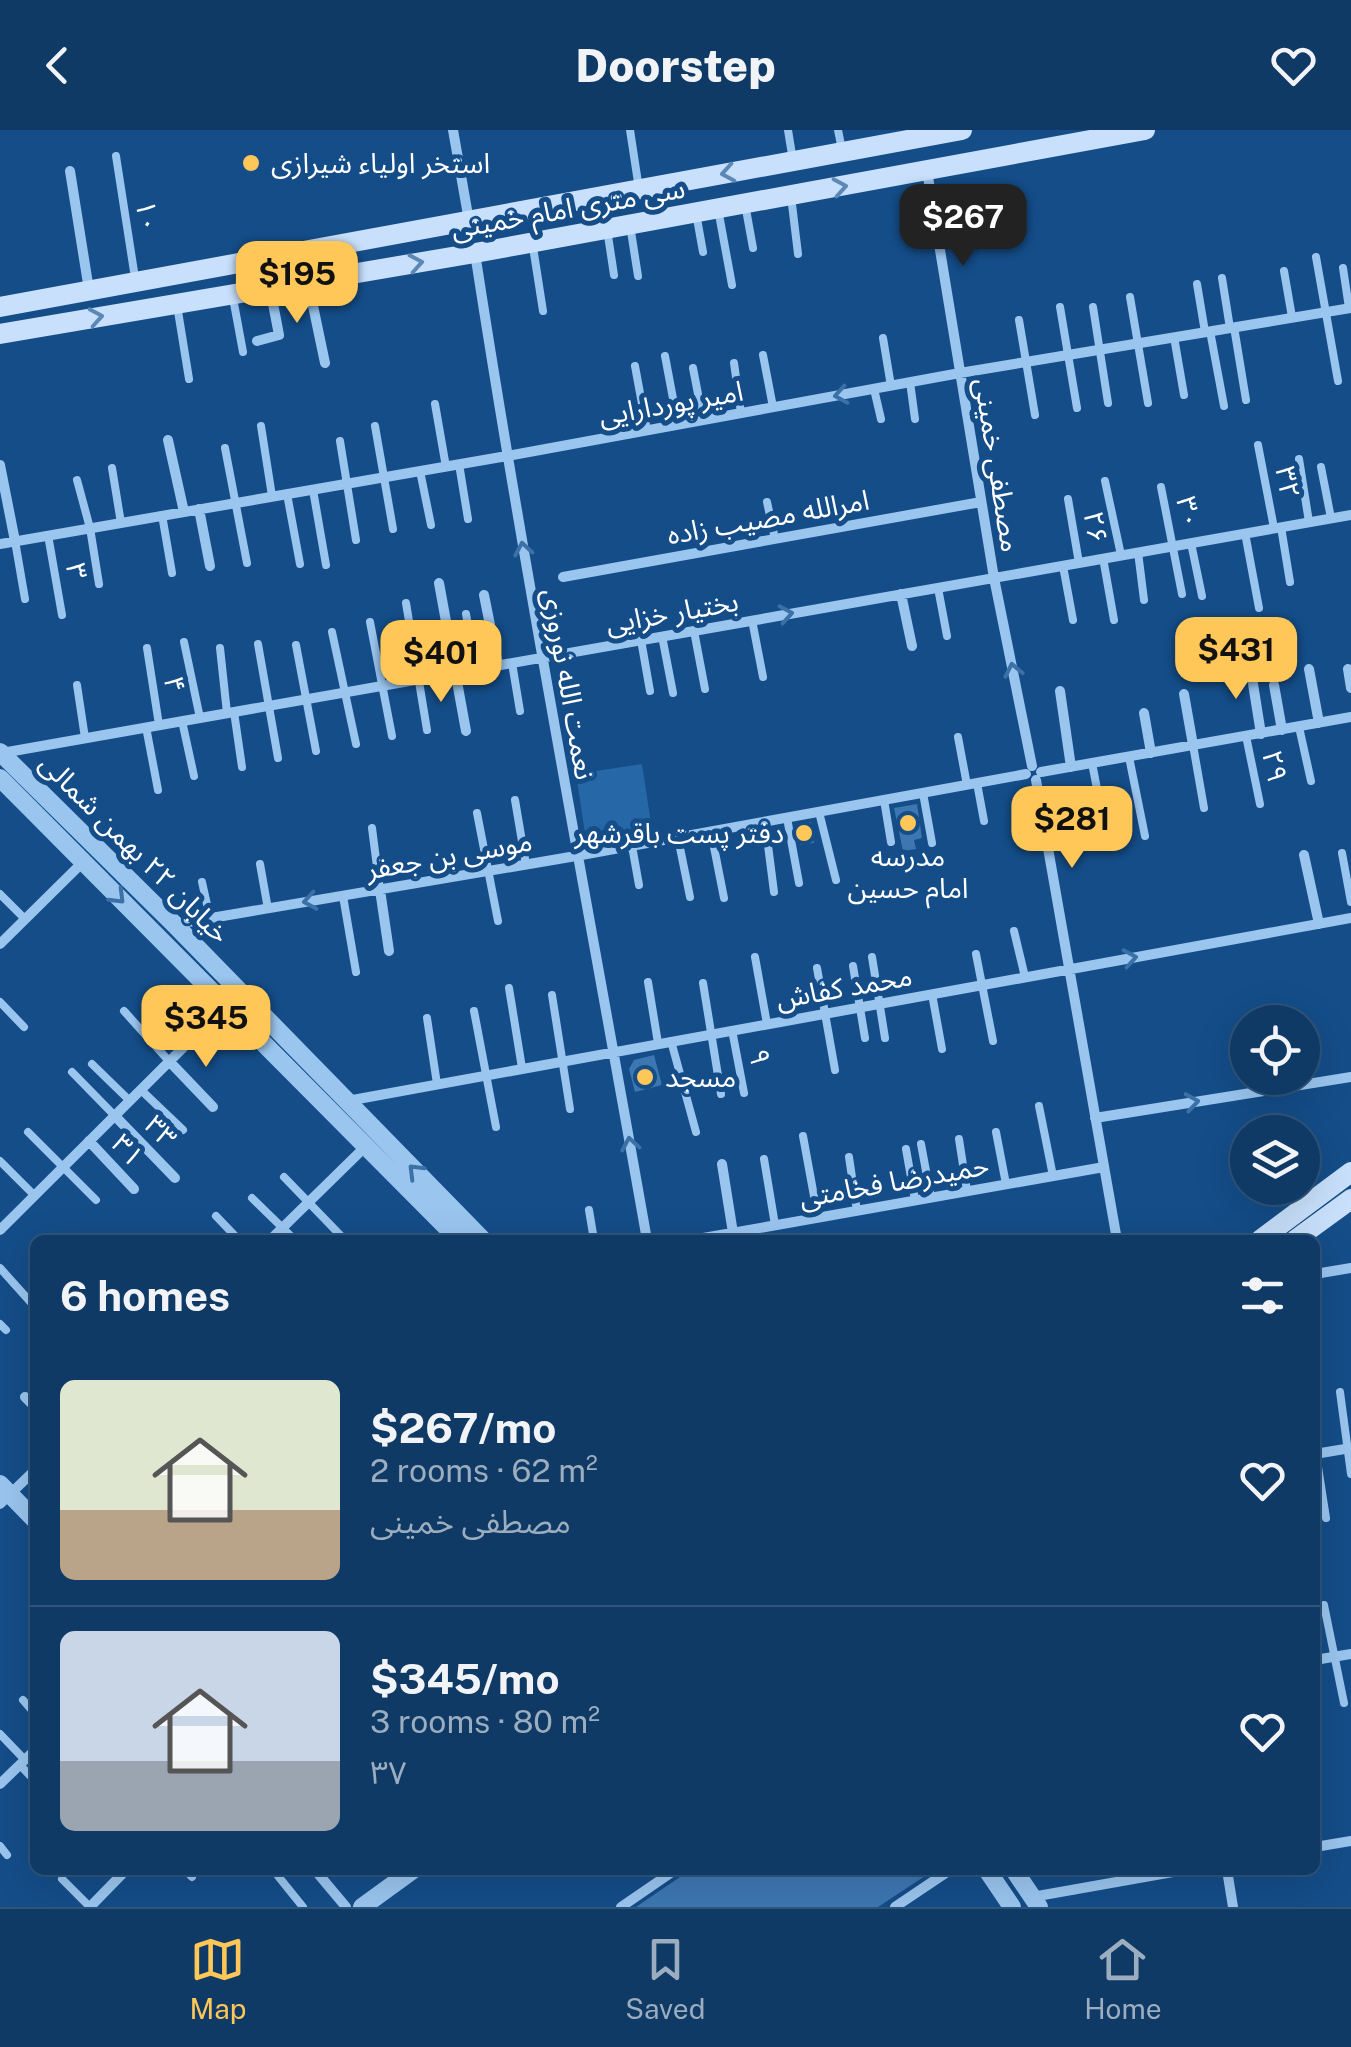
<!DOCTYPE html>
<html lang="en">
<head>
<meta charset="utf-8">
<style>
	:root { --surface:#0f3a66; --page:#18416c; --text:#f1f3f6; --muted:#9badbf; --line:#2f547a; --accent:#ffc658 }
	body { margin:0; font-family:"Public Sans","Noto Sans Arabic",sans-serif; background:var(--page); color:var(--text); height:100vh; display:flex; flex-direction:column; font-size:38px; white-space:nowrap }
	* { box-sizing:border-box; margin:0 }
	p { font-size:32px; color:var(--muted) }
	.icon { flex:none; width:55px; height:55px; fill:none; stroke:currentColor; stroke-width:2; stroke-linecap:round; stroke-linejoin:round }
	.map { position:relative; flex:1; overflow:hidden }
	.drawer { position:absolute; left:30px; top:1105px; width:1290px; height:640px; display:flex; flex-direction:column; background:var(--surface); border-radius:15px; box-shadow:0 10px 40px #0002,0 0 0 2px var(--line) }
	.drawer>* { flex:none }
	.fabs { position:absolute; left:1230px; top:875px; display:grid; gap:20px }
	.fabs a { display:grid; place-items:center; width:90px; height:90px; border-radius:50%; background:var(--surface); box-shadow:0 10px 40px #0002,0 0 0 2px var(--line); font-size:50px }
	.price { position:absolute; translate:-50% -85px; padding:0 22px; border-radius:20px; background:var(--accent); color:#111; font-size:32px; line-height:65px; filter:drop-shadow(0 2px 5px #0008) }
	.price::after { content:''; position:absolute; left:50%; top:60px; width:30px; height:22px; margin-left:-15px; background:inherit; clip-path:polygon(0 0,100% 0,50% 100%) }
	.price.active { background:#222; color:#fff }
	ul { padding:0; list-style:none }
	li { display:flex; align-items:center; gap:30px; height:250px; padding:0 30px }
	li+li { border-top:2px solid var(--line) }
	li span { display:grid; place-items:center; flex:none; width:280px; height:200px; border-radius:15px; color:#555 }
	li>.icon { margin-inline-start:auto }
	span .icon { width:120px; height:120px; fill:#fffc; stroke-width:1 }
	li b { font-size:42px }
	h2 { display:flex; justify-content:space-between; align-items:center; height:120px; padding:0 30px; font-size:42px }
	header { display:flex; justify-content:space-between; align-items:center; height:130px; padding:0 30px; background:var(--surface); font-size:45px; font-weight:800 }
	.menu { display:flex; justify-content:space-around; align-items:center; height:140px; border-top:2px solid var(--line); background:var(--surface); font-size:28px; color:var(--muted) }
	.menu a { display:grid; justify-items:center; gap:5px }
	.menu .active { color:var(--accent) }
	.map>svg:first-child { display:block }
	.green { fill:#2667a7 }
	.building { fill:#3d77b2 }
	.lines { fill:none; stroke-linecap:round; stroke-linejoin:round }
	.service { stroke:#9ac5ef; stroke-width:8 }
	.minor { stroke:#9ac5ef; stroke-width:10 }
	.tertiary { stroke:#9ac5ef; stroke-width:18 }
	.secondary { stroke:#c8e0fb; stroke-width:20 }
	.oneway { stroke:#5c88b6 }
	.oneway2 { stroke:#3c71a7 }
	.poi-dot { fill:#ffc658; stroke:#144d88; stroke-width:4 }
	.labels { text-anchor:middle; stroke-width:10; stroke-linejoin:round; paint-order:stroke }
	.poi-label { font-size:28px; fill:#fff; stroke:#144d88; text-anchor:start }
	.street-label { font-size:28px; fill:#fff; stroke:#144d88 }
</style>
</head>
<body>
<header><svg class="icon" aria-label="back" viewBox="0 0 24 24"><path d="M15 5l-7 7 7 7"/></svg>Doorstep<svg class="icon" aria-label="heart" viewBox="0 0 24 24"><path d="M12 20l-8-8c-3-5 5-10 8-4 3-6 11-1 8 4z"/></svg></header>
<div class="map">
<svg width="1351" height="1777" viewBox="0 0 1351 1777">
	<rect width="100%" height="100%" fill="#144d88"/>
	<path class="green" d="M642 634 653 706 587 716 576 644Z"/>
	<path class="building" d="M917 674 922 708 914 710 916 719 903 721 894 678Z
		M811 692 814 713 800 715 796 695Z
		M654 925 662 955 635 962 629 939 634 930Z
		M687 1740H934L878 1777H636L680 1747Z"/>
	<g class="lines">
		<path class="service" d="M630 0 639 59
			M788 0 793 31
			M838 0 842 20
			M116 26 135 148
			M791 66 798 124
			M745 74 753 118
			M718 79 732 155
			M696 83 703 122
			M630 95 638 146
			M607 99 614 145
			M533 117 543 181
			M1316 127 1338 251
			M1343 138 1349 178
			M1284 141 1292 187
			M1222 148 1230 198
			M1197 154 1205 202
			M1130 167 1148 273
			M233 168 243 222
			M177 175 189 249
			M1060 177 1077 278
			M1093 177 1108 273
			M1019 190 1035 285
			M1234 197 1246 270
			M1210 201 1224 276
			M1174 207 1184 265
			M883 208 891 256
			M763 225 773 277
			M665 226 678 295
			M734 233 741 283
			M635 236 647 301
			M693 238 703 290
			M910 252 915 289
			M874 259 881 289
			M435 274 446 337
			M261 296 272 366
			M375 296 393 399
			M340 311 356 410
			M1258 315 1274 398
			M225 318 247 433
			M1299 329 1309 392
			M459 334 468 389
			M1321 337 1331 388
			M112 338 121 393
			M420 341 431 395
			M77 350 90 398 99 454
			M1105 351 1121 425
			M1161 357 1182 464
			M313 360 326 435
			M287 364 300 434
			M1068 369 1079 433
			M767 372 775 409
			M162 385 172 443
			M1281 397 1290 452
			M1245 403 1259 478
			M48 405 62 485
			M15 411 25 469
			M1191 413 1202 466
			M1138 422 1144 470
			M1103 428 1114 490
			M1063 436 1073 490
			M938 458 947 506
			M406 473 427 600
			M466 484 476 539
			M752 490 763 547
			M370 492 392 606
			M694 501 705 559
			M332 502 356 614
			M662 506 673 563
			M641 510 650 561
			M184 512 200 588
			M258 514 278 628
			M296 515 316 621
			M147 518 159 595
			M220 518 227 583
			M512 533 520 581
			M77 555 85 608
			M234 582 242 637
			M182 591 194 646
			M146 597 158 660
			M1299 597 1311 651
			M1246 606 1260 674
			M958 607 967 655
			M1193 615 1204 678
			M1129 627 1145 706
			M1092 633 1105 700
			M977 653 984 691
			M923 663 932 713
			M515 670 526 735
			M884 670 891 712
			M819 682 836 750
			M477 683 498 791
			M787 688 799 753
			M765 692 774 762
			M372 698 380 760
			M711 702 724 768
			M678 708 690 767
			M632 716 639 755
			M1342 723 1351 772
			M260 734 268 779
			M202 752 210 788
			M0 764 25 789
			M343 766 356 842
			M1014 801 1025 847
			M976 824 993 911
			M755 827 767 894
			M872 827 885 908
			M853 836 865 908
			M817 838 835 940
			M648 852 658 913
			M703 853 721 964
			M509 858 522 938
			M932 864 942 919
			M552 865 570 979
			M0 872 24 897
			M124 881 169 931
			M474 881 496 997
			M427 888 437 954
			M732 900 744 963
			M671 911 696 1002
			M92 934 130 971
			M72 942 115 986
			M141 960 183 1000
			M1039 976 1053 1046
			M28 1002 96 1070
			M996 1002 1006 1054
			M803 1006 818 1088
			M959 1009 967 1061
			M921 1014 931 1068
			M906 1019 915 1070
			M849 1027 857 1081
			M764 1029 775 1095
			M0 1031 35 1066
			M284 1047 345 1110
			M252 1068 295 1110
			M589 1080 594 1110
			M216 1086 239 1110
			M0 1138 35 1177
			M0 1194 6 1200
			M1340 1262 1351 1344
			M1316 1324 1326 1388
			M1324 1475 1344 1573
			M23 1570 35 1584
			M0 1604 25 1630
			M20 1635 35 1651
			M0 1716 7 1725
			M185 1740 192 1747
			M278 1746 303 1777
			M62 1749 90 1777"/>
		<path class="minor" d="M453 0 469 91
			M70 41 89 160
			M927 41 994 448 1032 636
			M475 123C526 453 589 781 647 1110
			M308 152 325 233
			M257 211 279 205 270 158
			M168 310 184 382
			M0 335 15 411
			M199 379 210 436
			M0 414 507 326 960 243 1351 178
			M563 447 981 372
			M439 453 466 601
			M901 464 912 516
			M484 465 498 535
			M1250 535 1261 604
			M1309 539 1319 593
			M1348 539 1351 558
			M1274 555 1282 600
			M1060 561 1071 637
			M1184 564 1193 615
			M1144 583 1151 623
			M2 623 1351 385
			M1041 642 1351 587
			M1036 650 1117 1110
			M1304 725 1319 794
			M380 760 389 821
			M176 794 576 726 1026 644
			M0 814 83 732
			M169 931 213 977
			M347 971 1351 788
			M115 986 175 1048
			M1095 988 1351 947
			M89 1011 134 1059
			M722 1034 733 1103
			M0 1100 226 875
			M270 1110 366 1016
			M692 1110 1104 1037
			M1315 1144 1351 1138
			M25 1267 35 1277
			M1315 1324 1351 1318
			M0 1374 35 1340
			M1315 1530 1351 1524
			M0 1654 35 1620
			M1315 1717 1351 1711
			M315 1740 346 1777
			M1227 1740 1233 1777
			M1032 1767 1184 1740
			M90 1777 126 1740
			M621 1777 675 1740
			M895 1777 950 1740"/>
		<path class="tertiary" d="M0 622 174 794 483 1110
			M0 648 459 1110
			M0 1354 35 1390
			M987 1740 1012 1777
			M1014 1740 1039 1777
			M362 1777 413 1740"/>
		<path class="secondary" d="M0 177 962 0
			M0 204 475 123 1145 0
			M1260 1110 1351 1042
			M1295 1110 1351 1069"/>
	</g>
	<defs><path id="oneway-chevron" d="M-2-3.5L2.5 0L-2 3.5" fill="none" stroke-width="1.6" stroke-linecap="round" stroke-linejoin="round" transform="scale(2.5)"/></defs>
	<g class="oneway">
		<use href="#oneway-chevron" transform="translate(728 43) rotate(170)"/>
		<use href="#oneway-chevron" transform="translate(840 57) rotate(-10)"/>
		<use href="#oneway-chevron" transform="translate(416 133) rotate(-10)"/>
		<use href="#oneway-chevron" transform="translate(96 187) rotate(-10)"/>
	</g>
	<g class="oneway2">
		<use href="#oneway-chevron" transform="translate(841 265) rotate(170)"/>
		<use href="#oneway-chevron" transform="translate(523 419) rotate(-100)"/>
		<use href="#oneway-chevron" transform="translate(786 484) rotate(-10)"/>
		<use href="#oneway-chevron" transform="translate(1013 540) rotate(-102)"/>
		<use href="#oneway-chevron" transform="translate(118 767) rotate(45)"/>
		<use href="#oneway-chevron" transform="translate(310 771) rotate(170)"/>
		<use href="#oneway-chevron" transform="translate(1130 828) rotate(-10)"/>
		<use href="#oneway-chevron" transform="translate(1192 972) rotate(-9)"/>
		<use href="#oneway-chevron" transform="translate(630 1014) rotate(-100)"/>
		<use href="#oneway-chevron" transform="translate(415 1041) rotate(-135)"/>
	</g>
	<g class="poi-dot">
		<circle cx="251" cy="33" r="10"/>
		<circle cx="908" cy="693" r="10"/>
		<circle cx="804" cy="703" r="10"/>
		<circle cx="645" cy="947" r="10"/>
	</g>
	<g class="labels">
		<g class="poi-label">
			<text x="271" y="43">استخر اولیاء شیرازی</text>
			<text x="784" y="713" text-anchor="end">دفتر پست باقرشهر</text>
			<text x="908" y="736" text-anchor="middle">مدرسه<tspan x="908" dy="32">امام حسین</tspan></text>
			<text x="665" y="957">مسجد</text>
		</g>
		<g class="street-label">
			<text transform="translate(568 78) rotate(-10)" y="10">سی متری امام خمینی</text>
			<text transform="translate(148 86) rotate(81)" y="10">۱۰</text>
			<text transform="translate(671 273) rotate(-10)" y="10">امیر پوردارایی</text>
			<text transform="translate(998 335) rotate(81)" y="10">مصطفی خمینی</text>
			<text transform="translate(1288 352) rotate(79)" y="10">۳۲</text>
			<text transform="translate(1189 382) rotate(78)" y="10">۳۰</text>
			<text transform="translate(768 387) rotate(-10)" y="10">امرالله مصیب زاده</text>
			<text transform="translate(1096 397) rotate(81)" y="10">۲۶</text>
			<text transform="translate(77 441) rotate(80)" y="10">۳</text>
			<text transform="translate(672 482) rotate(-10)" y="10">بختیار خزایی</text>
			<text transform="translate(175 554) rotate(81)" y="10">۴</text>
			<text transform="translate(569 554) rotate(80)" y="10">نعمت الله نوروزی</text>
			<text transform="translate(1275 636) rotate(78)" y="10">۲۹</text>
			<text transform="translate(135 718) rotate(45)" y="10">خیابان ۲۲ بهمن شمالی</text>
			<text transform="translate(449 725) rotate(-10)" y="10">موسی بن جعفر</text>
			<text transform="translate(844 857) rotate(-10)" y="10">محمد کفاش</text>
			<text transform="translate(760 927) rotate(80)" y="10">۹</text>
			<text transform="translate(161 1001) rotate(46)" y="10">۳۳</text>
			<text transform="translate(128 1020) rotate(47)" y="10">۳۱</text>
			<text transform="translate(894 1051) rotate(-10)" y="10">حمیدرضا فخامتی</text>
		</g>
	</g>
</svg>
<div class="fabs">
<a><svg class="icon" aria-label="locate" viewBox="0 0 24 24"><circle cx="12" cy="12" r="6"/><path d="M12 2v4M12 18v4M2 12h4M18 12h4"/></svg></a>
<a><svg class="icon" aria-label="layers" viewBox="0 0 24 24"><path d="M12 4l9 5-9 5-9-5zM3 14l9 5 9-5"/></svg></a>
</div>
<b class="price active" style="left:963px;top:139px">$267</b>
<b class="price" style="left:297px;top:196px">$195</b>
<b class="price" style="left:1236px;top:572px">$431</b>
<b class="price" style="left:441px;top:575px">$401</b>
<b class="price" style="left:1072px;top:741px">$281</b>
<b class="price" style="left:206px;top:940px">$345</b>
<section class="drawer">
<h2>6 homes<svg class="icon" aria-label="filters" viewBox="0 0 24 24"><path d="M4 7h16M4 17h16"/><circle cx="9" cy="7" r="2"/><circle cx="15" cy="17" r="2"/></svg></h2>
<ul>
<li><span style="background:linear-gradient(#dfe7d0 65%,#b9a48a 0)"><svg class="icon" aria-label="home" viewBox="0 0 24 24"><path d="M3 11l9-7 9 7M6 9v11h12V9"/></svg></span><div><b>$267/mo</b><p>2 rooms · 62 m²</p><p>مصطفی خمینی</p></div><svg class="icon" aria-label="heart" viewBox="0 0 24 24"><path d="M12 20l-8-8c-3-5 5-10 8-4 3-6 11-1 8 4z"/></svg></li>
<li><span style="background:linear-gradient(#c9d6e8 65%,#9aa5b1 0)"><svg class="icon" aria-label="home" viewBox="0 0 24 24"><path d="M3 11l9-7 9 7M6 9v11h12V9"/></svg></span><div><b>$345/mo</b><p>3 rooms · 80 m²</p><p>۳۷</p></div><svg class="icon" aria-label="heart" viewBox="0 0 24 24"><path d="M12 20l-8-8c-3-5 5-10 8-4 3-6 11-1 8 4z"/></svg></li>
</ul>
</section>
</div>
<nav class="menu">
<a class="active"><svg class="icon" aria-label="map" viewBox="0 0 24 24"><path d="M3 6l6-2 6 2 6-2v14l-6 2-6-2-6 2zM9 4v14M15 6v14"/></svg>Map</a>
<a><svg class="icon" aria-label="saved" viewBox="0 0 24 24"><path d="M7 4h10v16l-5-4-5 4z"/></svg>Saved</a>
<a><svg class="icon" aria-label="home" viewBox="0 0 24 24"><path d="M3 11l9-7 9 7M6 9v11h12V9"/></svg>Home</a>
</nav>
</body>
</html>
